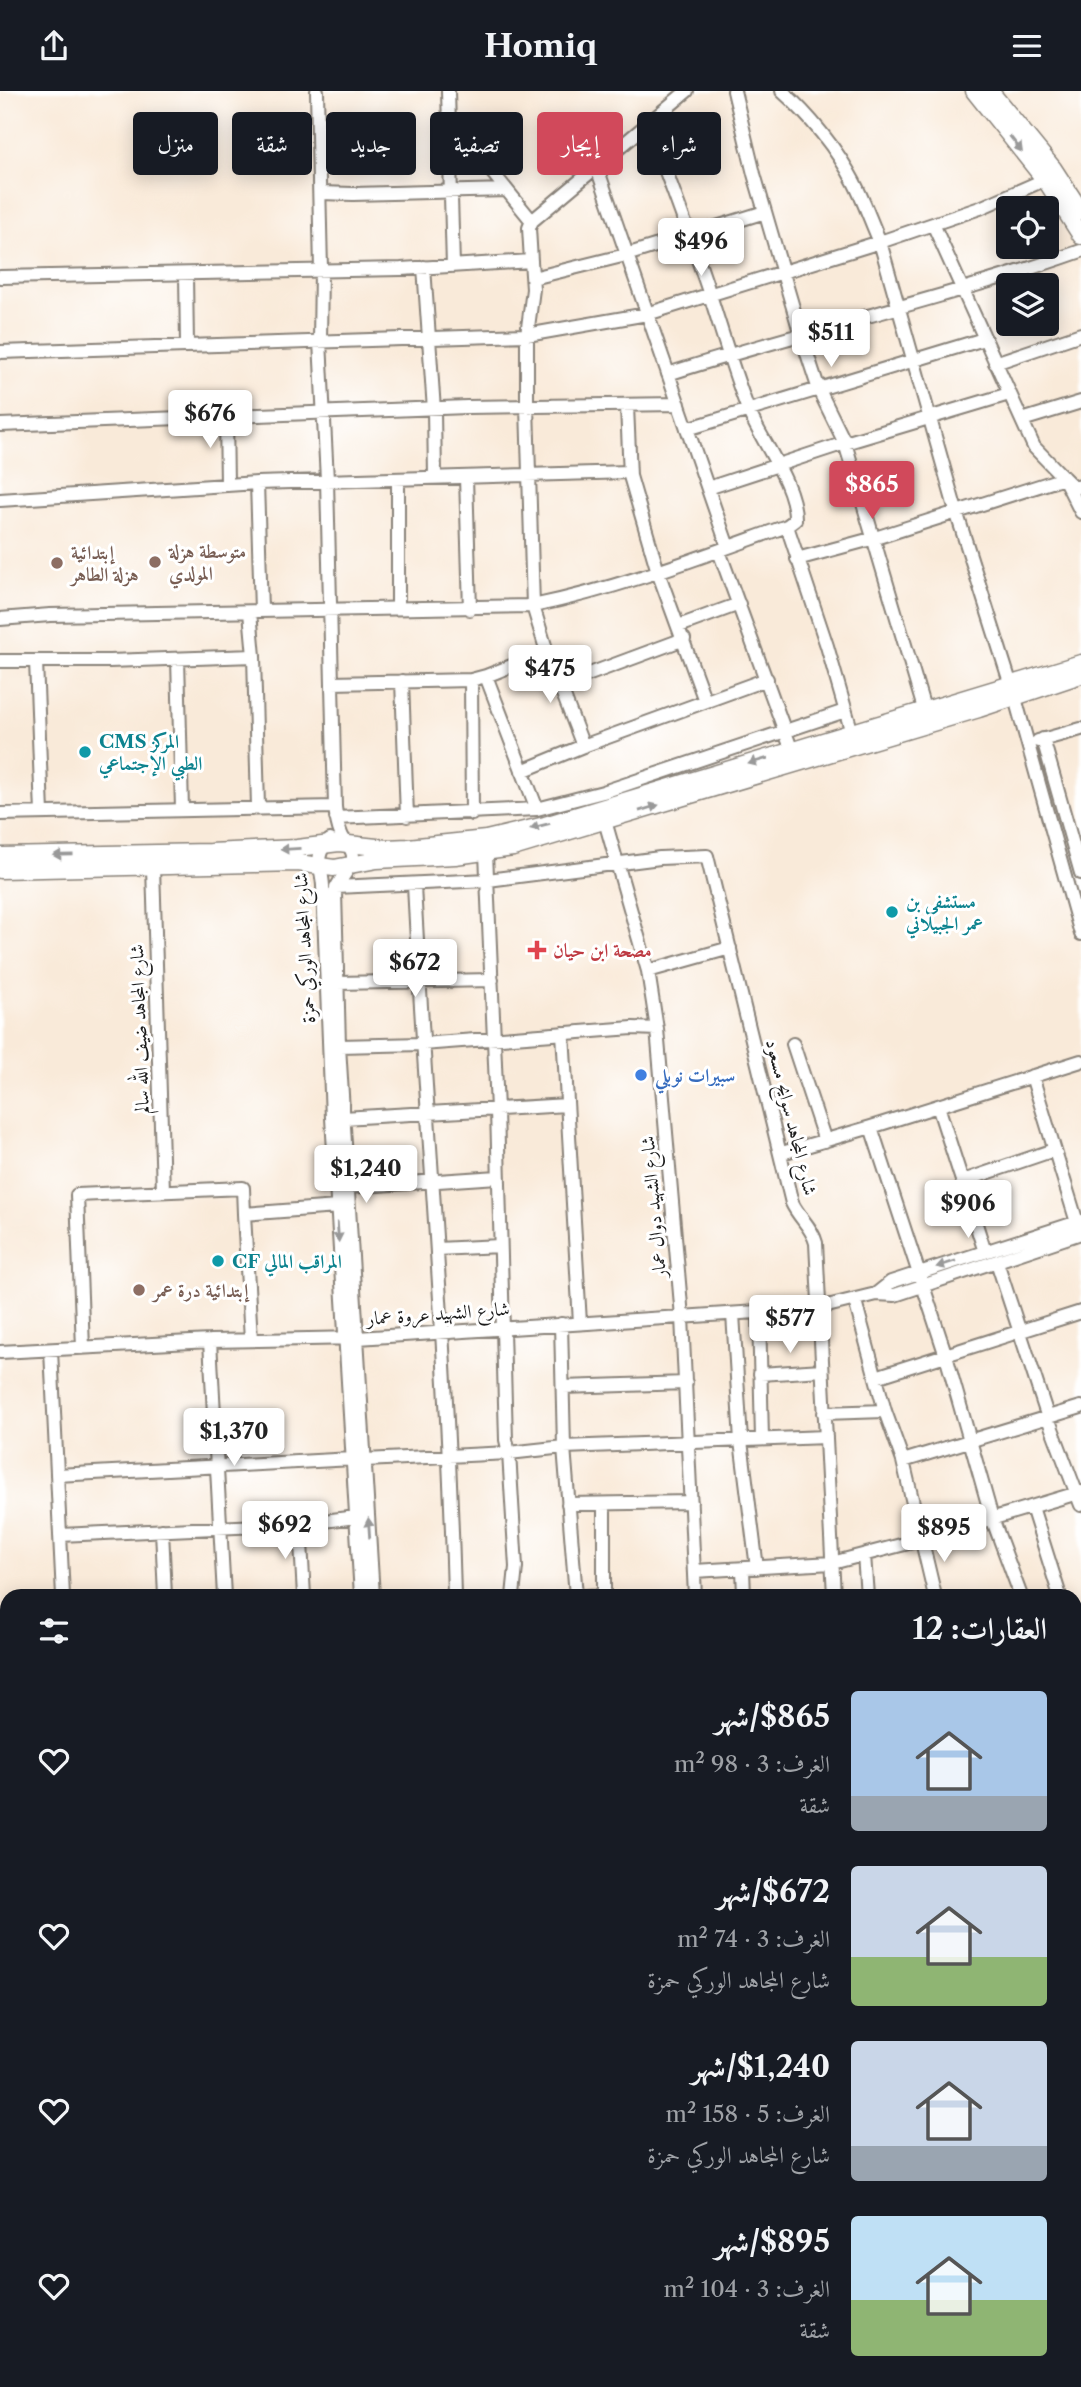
<!DOCTYPE html>
<html lang="ar">
<head>
<meta charset="utf-8">
<style>
	:root { --surface:#171b24; --page:#20242c; --text:#f1f3f6; --muted:#9ea1a6; --accent:#d1495b }
	body { margin:0; font-family:"Libre Caslon Text",Amiri,serif; background:var(--page); color:var(--text); direction:rtl; height:100vh; display:flex; flex-direction:column; font-size:26px; white-space:nowrap }
	* { box-sizing:border-box; margin:0 }
	p { font-size:23px; color:var(--muted) }
	.icon { flex:none; width:38px; height:38px; fill:none; stroke:currentColor; stroke-width:2; stroke-linecap:round; stroke-linejoin:round }
	.map { position:relative; flex:1; overflow:hidden; direction:ltr }
	.panel { position:absolute; left:0px; top:1498px; width:1082px; height:798px; display:flex; flex-direction:column; background:var(--surface); border-radius:21px 21px 0 0; box-shadow:0 4px 18px #0003; direction:rtl }
	.panel>* { flex:none }
	.guide { position:absolute; left:21px; top:21px; width:700px; height:63px; direction:rtl; display:flex; gap:14px }
	.tools { position:absolute; left:996px; top:105px; display:grid; gap:14px }
	.tools a { display:grid; place-items:center; width:63px; height:63px; border-radius:7px; background:var(--surface); box-shadow:0 4px 18px #0003; font-size:35px }
	.price { position:absolute; translate:-50% -60px; padding:0 16px; border-radius:7px; background:#fff; color:#222; font-size:23px; line-height:46px; filter:drop-shadow(0 2px 4px #0008) }
	.price::after { content:''; position:absolute; left:50%; top:42px; width:21px; height:16px; margin-left:-10px; background:inherit; clip-path:polygon(0 0,100% 0,50% 100%) }
	.price.current { background:var(--accent); color:#fff }
	ul { padding:0; list-style:none }
	li { display:flex; align-items:center; gap:21px; height:175px; padding:0 35px }
	li span { display:grid; place-items:center; flex:none; width:196px; height:140px; border-radius:7px; color:#555 }
	li>.icon { margin-inline-start:auto }
	span .icon { width:84px; height:84px; fill:#fffc; stroke-width:1 }
	li b { font-size:30px }
	h2 { display:flex; justify-content:space-between; align-items:center; height:84px; padding:0 35px; font-size:30px }
	.pill { padding:0 24px; border-radius:7px; background:var(--surface); box-shadow:0 4px 18px #0003; font-size:24px; line-height:63px }
	.pill.current { background:var(--accent); color:#fff }
	header { display:flex; justify-content:space-between; align-items:center; height:91px; padding:0 35px; background:var(--surface); font-size:32px; font-weight:700 }
	.map>svg:first-child { display:block }
	.lines { fill:none; stroke-linecap:round; stroke-linejoin:round }
	.minor-casing { stroke:#8a837a; stroke-width:16 }
	.major-casing { stroke:#8a837a; stroke-width:19 }
	.minor { stroke:#fff; stroke-width:12 }
	.major { stroke:#fff; stroke-width:16 }
	.oneway { fill:#999 }
	.education-dot { fill:#8d6e63; stroke:#fff; stroke-width:2.5 }
	.culture-dot { fill:#0f9aa8; stroke:#fff; stroke-width:2.5 }
	.health-dot { fill:#e0444e; stroke:#fff; stroke-width:2.5 }
	.shop-dot { fill:#3f7fe0; stroke:#fff; stroke-width:2.5 }
	.labels { text-anchor:middle; stroke-width:6; stroke-linejoin:round; paint-order:stroke }
	.education-label { font-size:19px; font-weight:bold; fill:#785e54; stroke:#fff; text-anchor:start }
	.culture-label { font-size:19px; font-weight:bold; fill:#0d838f; stroke:#fff; text-anchor:start }
	.street-label { font-size:19px; fill:#1c1c1c; stroke:#fff }
	.health-label { font-size:19px; font-weight:bold; fill:#be3a42; stroke:#fff; text-anchor:start }
	.shop-label { font-size:19px; font-weight:bold; fill:#366cbe; stroke:#fff; text-anchor:start }
</style>
</head>
<body>
<header><svg class="icon" aria-label="menu" viewBox="0 0 24 24"><path d="M4 6h16M4 12h16M4 18h16"/></svg>Homiq<svg class="icon" aria-label="share" viewBox="0 0 24 24"><path d="M12 15V3M7 8l5-5 5 5M5 13v7h14v-7"/></svg></header>
<div class="map">
<svg width="1081" height="2296" viewBox="0 0 1081 2296">
	<rect width="100%" height="100%" fill="#fff"/>
	<filter id="ink" filterUnits="userSpaceOnUse"><feTurbulence type="fractalNoise" baseFrequency=".0143" numOctaves="2"/><feDisplacementMap in="SourceGraphic" scale="14" xChannelSelector="R" yChannelSelector="G"/><feConvolveMatrix kernelMatrix="1 2 1 2 8 2 1 2 1" color-interpolation-filters="sRGB"/></filter>
	<filter id="wash" filterUnits="userSpaceOnUse"><feTurbulence type="fractalNoise" baseFrequency=".00686" numOctaves="4" result="noise"/><feDisplacementMap in="SourceGraphic" scale="28" xChannelSelector="R" yChannelSelector="G"/><feGaussianBlur stdDeviation="1.57" result="paint"/><feColorMatrix in="noise" values="0 0 0 0 0 0 0 0 0 0 0 0 0 0 0 0 0 1.4 0 .05"/><feComposite in="paint" operator="in"/></filter>
	<g filter="url(#wash)">
		<rect width="100%" height="100%" fill="#f9ead9"/>
	</g>
	<g filter="url(#ink)">
		<g class="lines">
			<g class="minor-casing">
				<path id="minor" d="M317 0 321 179 320 250 327 389 335 716C336 725 337 734 341 743 344 752 354 757 353 767 352 778 338 788 335 801L339 955 373 1505
					M448 0 453 175
					M734 0 754 83 801 244 819 299 845 352 925 621
					M448 27 532 130
					M648 32C669 89 691 146 710 204 722 241 733 279 747 316 760 349 796 393 795 429L787 435
					M596 74 728 456
					M1044 89 980 117 880 151 956 420 1015 607 1081 843
					M320 102 353 103 507 99
					M933 133 1034 356 1064 387 1081 421
					M531 170 529 137 532 130 687 0
					M424 176 434 319 435 386
					M186 183 187 254
					M0 186 401 178 531 170 533 198 527 244V315L533 515 547 561 486 585 471 589 332 592
					M533 187 626 164 765 121
					M0 261 527 244 647 223 880 151C871 131 864 110 854 91 837 58 809 24 782 0
					M995 272 1081 243
					M668 283C805 239 945 208 1081 160
					M627 315 630 385 658 481 705 610
					M226 325 227 393
					M1022 329 1081 311
					M0 334 467 316 679 313
					M687 338 984 248
					M466 386 470 518
					M398 388V517
					M257 392 261 519
					M708 397 845 352 1009 303
					M0 409 257 392 629 381
					M719 460 792 660
					M797 468 875 447 1064 387 1074 397 1081 395
					M250 521 254 565 258 716
					M0 528 50 524 533 515C621 497 703 465 787 435L827 555 852 642
					M679 535 739 513
					M547 561 583 655
					M178 568 182 718
					M0 570H109L254 565
					M36 570 42 722
					M486 585 537 718
					M471 589 472 723
					M402 590 407 725
					M560 594 684 548
					M1043 648 1081 782
					M1038 650 1081 638
					M522 680 583 655 767 588
					M0 723 335 716
					M336 727 537 718 603 701 845 620
					M605 730 648 880 657 938 682 1226 695 1505
					M330 749C312 765 322 775 323 795L332 1027 361 1505
					M486 762 497 1019 506 1349 509 1362 516 1476 513 1505
					M153 776 163 1100
					M414 794C426 1031 448 1268 454 1505
					M336 796 488 789 660 767 707 765 792 1112C799 1127 812 1136 816 1152L834 1505
					M648 880 730 857
					M337 892 492 889
					M563 942 580 1232
					M793 953 825 1050
					M339 955 422 953 633 937 657 938
					M1032 985 1079 1138
					M938 1015 985 1161
					M343 1027 567 1014
					M871 1036 946 1265 992 1427 1021 1505
					M782 1062 871 1036 1081 970
					M963 1090 1054 1059
					M348 1096 498 1086
					M437 1158 500 1155
					M997 1171 1048 1327 1081 1414
					M876 1203 895 1204 1081 1142
					M855 1210 885 1320 903 1370 935 1505
					M759 1221 762 1348
					M733 1223 741 1350 757 1477
					M561 1233 564 1356 576 1505
					M251 1249 244 1123 337 1116
					M210 1250 224 1505
					M83 1257 77 1104 243 1097 244 1123
					M51 1259 63 1505
					M0 1261 210 1250 358 1247 819 1217 876 1203 891 1191 1081 1130
					M760 1283 822 1279
					M876 1286 1081 1221
					M563 1296 686 1292
					M824 1322 885 1320
					M365 1369 509 1362 564 1356 826 1346
					M903 1370 1081 1316
					M57 1384 353 1368
					M568 1413 691 1411
					M604 1413V1505
					M1032 1416 1060 1505
					M300 1433 304 1505
					M162 1439 165 1505
					M60 1444 300 1433 356 1426
					M864 1464 867 1505
					M743 1478 744 1505
					M694 1480 832 1472 920 1449 1081 1401
					M585 1505 604 1504
					M1074 1548 1081 1568
					M1074 1660 1081 1681
					M5 1696 7 1727
					M1074 1747 1081 1745
					M0 1797 7 1796
					M1074 1841H1081
					M0 1855H7
					M1074 1879 1081 1877
					M0 1913 7 1930
					M1074 1920 1081 1918
					M0 1947 7 1942V1937
					M1074 2088 1081 2086
					M0 2115 7 2132
					M1074 2168H1081
					M1074 2233 1081 2231
					M70 2289 73 2296
					M185 2289 186 2296
					M255 2289 256 2296
					M316 2289V2296
					M405 2289 406 2296
					M473 2289V2296
					M531 2289V2296
					M594 2289V2296
					M645 2289 646 2296
					M718 2289V2296
					M876 2289V2296
					M1056 2289 1059 2296"/>
			</g>
			<g class="major-casing">
				<path id="major" d="M974 0 1048 93 1081 145
					M990 0 1053 77 1081 120
					M0 765 210 761 297 757 339 752 386 757 408 756 486 748 545 734 1081 572
					M0 779 298 772 334 777 377 769 455 765 513 757 979 618 1081 584"/>
			</g>
			<use href="#minor" class="minor"/>
			<use href="#major" class="major"/>
		</g>
		<defs><path id="oneway-solid" d="M-6-.8H1V-3.2L6.5 0L1 3.2V.8H-6Z" transform="scale(1.75)"/></defs>
		<g class="oneway">
			<use href="#oneway-solid" transform="translate(1016 53) rotate(52)"/>
			<use href="#oneway-solid" transform="translate(758 670) rotate(164)"/>
			<use href="#oneway-solid" transform="translate(649 717) rotate(-17)"/>
			<use href="#oneway-solid" transform="translate(540 735) rotate(165)"/>
			<use href="#oneway-solid" transform="translate(290 758) rotate(177)"/>
			<use href="#oneway-solid" transform="translate(63 764) rotate(179)"/>
			<use href="#oneway-solid" transform="translate(338 1141) rotate(86)"/>
			<use href="#oneway-solid" transform="translate(946 1173) rotate(162)"/>
			<use href="#oneway-solid" transform="translate(369 1437) rotate(-94)"/>
		</g>
	</g>
	<g class="education-dot">
		<circle cx="155" cy="471" r="7"/>
		<circle cx="57" cy="472" r="7"/>
		<circle cx="139" cy="1199" r="7"/>
	</g>
	<g class="culture-dot">
		<circle cx="85" cy="661" r="7"/>
		<circle cx="892" cy="821" r="7"/>
		<circle cx="218" cy="1170" r="7"/>
	</g>
	<path class="health-dot" d="M533.5 848.5h7v7h7v7h-7v7h-7v-7h-7v-7h7z"/>
	<circle class="shop-dot" cx="641" cy="984" r="7"/>
	<g class="labels">
		<g class="education-label">
			<text x="169" y="467">متوسطة هزلة<tspan x="169" dy="22">المولدي</tspan></text>
			<text x="71" y="468">إبتدائية<tspan x="71" dy="22">هزلة الطاهر</tspan></text>
			<text x="153" y="1206">إبتدائية درة عمر</text>
		</g>
		<g class="culture-label">
			<text x="99" y="657">CMS المركز<tspan x="99" dy="22">الطبي الإجتماعي</tspan></text>
			<text x="906" y="817">مستشفى بن<tspan x="906" dy="22">عمر الجبيلاني</tspan></text>
			<text x="232" y="1177">CF المراقب المالي</text>
		</g>
		<g class="street-label">
			<text transform="translate(304 857) rotate(-93)" y="7">شارع المجاهد الوركي حمزة</text>
			<text transform="translate(139 938) rotate(-92)" y="7">شارع المجاهد ضيف الله سالم</text>
			<text transform="translate(792 1026) rotate(76)" y="7">شارع المجاهد سوايح مسعود</text>
			<text transform="translate(653 1116) rotate(-95)" y="7">شارع الشهيد دوال عمار</text>
			<text transform="translate(438 1222) rotate(-4)" y="7">شارع الشهيد عروة عمار</text>
		</g>
		<g class="health-label">
			<text x="553" y="866">مصحة ابن حيان</text>
		</g>
		<g class="shop-label">
			<text x="655" y="991">سبيرات نوبلي</text>
		</g>
	</g>
</svg>
<div class="tools">
<a><svg class="icon" aria-label="locate" viewBox="0 0 24 24"><circle cx="12" cy="12" r="6"/><path d="M12 2v4M12 18v4M2 12h4M18 12h4"/></svg></a>
<a><svg class="icon" aria-label="layers" viewBox="0 0 24 24"><path d="M12 4l9 5-9 5-9-5zM3 14l9 5 9-5"/></svg></a>
</div>
<b class="price" style="left:701px;top:187px">$496</b>
<b class="price" style="left:831px;top:278px">$511</b>
<b class="price" style="left:210px;top:359px">$676</b>
<b class="price current" style="left:872px;top:430px">$865</b>
<b class="price" style="left:550px;top:614px">$475</b>
<b class="price" style="left:415px;top:908px">$672</b>
<b class="price" style="left:366px;top:1114px">$1,240</b>
<b class="price" style="left:968px;top:1149px">$906</b>
<b class="price" style="left:790px;top:1264px">$577</b>
<b class="price" style="left:234px;top:1377px">$1,370</b>
<b class="price" style="left:285px;top:1470px">$692</b>
<b class="price" style="left:944px;top:1473px">$895</b>
<div class="guide">
<a class="pill">شراء</a>
<a class="pill current">إيجار</a>
<a class="pill">تصفية</a>
<a class="pill">جديد</a>
<a class="pill">شقة</a>
<a class="pill">منزل</a>
</div>
<section class="panel">
<h2>العقارات: 12<svg class="icon" aria-label="filters" viewBox="0 0 24 24"><path d="M4 7h16M4 17h16"/><circle cx="9" cy="7" r="2"/><circle cx="15" cy="17" r="2"/></svg></h2>
<ul>
<li><span style="background:linear-gradient(#a9c7e8 75%,#9aa5b1 0)"><svg class="icon" aria-label="home" viewBox="0 0 24 24"><path d="M3 11l9-7 9 7M6 9v11h12V9"/></svg></span><div><b>$865/شهر</b><p>الغرف: 3 · 98 m²</p><p>شقة</p></div><svg class="icon" aria-label="heart" viewBox="0 0 24 24"><path d="M12 20l-8-8c-3-5 5-10 8-4 3-6 11-1 8 4z"/></svg></li>
<li><span style="background:linear-gradient(#c9d6e8 65%,#8fb573 0)"><svg class="icon" aria-label="home" viewBox="0 0 24 24"><path d="M3 11l9-7 9 7M6 9v11h12V9"/></svg></span><div><b>$672/شهر</b><p>الغرف: 3 · 74 m²</p><p>شارع المجاهد الوركي حمزة</p></div><svg class="icon" aria-label="heart" viewBox="0 0 24 24"><path d="M12 20l-8-8c-3-5 5-10 8-4 3-6 11-1 8 4z"/></svg></li>
<li><span style="background:linear-gradient(#c9d6e8 75%,#9aa5b1 0)"><svg class="icon" aria-label="home" viewBox="0 0 24 24"><path d="M3 11l9-7 9 7M6 9v11h12V9"/></svg></span><div><b>$1,240/شهر</b><p>الغرف: 5 · 158 m²</p><p>شارع المجاهد الوركي حمزة</p></div><svg class="icon" aria-label="heart" viewBox="0 0 24 24"><path d="M12 20l-8-8c-3-5 5-10 8-4 3-6 11-1 8 4z"/></svg></li>
<li><span style="background:linear-gradient(#bfe0f5 60%,#8fb573 0)"><svg class="icon" aria-label="home" viewBox="0 0 24 24"><path d="M3 11l9-7 9 7M6 9v11h12V9"/></svg></span><div><b>$895/شهر</b><p>الغرف: 3 · 104 m²</p><p>شقة</p></div><svg class="icon" aria-label="heart" viewBox="0 0 24 24"><path d="M12 20l-8-8c-3-5 5-10 8-4 3-6 11-1 8 4z"/></svg></li>
</ul>
</section>
</div>
</body>
</html>
